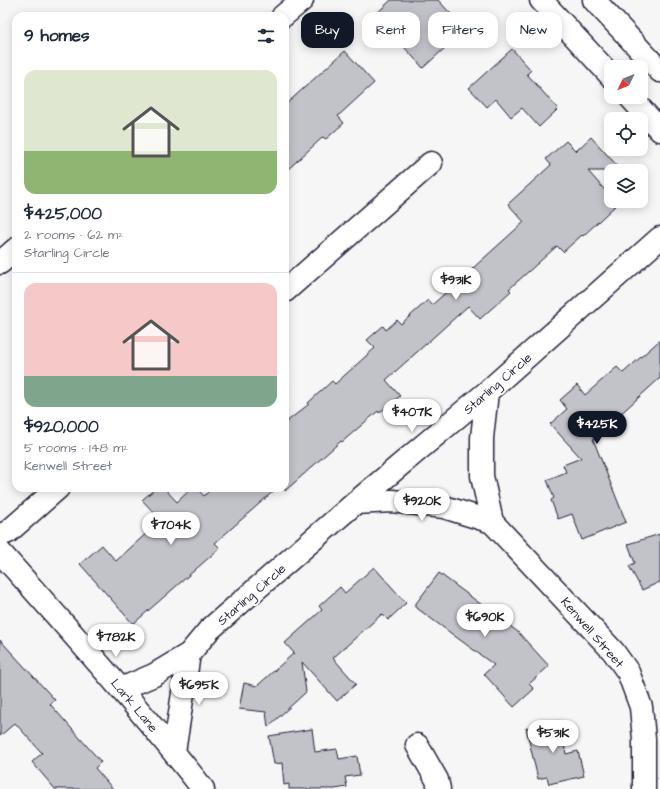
<!DOCTYPE html>
<html lang="en">
<head>
<meta charset="utf-8">
<style>
	:root { --surface:#fff; --page:#f2f2f3; --text:#1f2937; --muted:#747a83; --line:#e0e1e3; --accent:#111827 }
	body { margin:0; font-family:"Architects Daughter",sans-serif; background:var(--page); color:var(--text); height:100vh; display:flex; flex-direction:column; font-size:15px; white-space:nowrap }
	* { box-sizing:border-box; margin:0 }
	p { font-size:13px; color:var(--muted) }
	.icon { flex:none; width:22px; height:22px; fill:none; stroke:currentColor; stroke-width:2; stroke-linecap:round; stroke-linejoin:round }
	.map { position:relative; flex:1; overflow:hidden }
	.panel { position:absolute; left:12px; top:12px; width:277px; height:480px; display:flex; flex-direction:column; background:var(--surface); border-radius:12px; box-shadow:0 2px 10px #0003 }
	.panel>* { flex:none }
	.top-card { position:absolute; left:301px; top:12px; width:299px; height:36px; display:flex; gap:8px }
	.needle { width:26px; rotate:227deg }
	.fabs { position:absolute; left:604px; top:60px; display:grid; gap:8px }
	.fabs a { display:grid; place-items:center; width:44px; height:44px; border-radius:8px; background:var(--surface); box-shadow:0 2px 10px #0003; font-size:20px }
	.price { position:absolute; translate:-50% -34px; padding:0 9px; border-radius:14px; background:#fff; color:#222; font-size:13px; line-height:26px; filter:drop-shadow(0 1px 2px #0008) }
	.price::after { content:''; position:absolute; left:50%; top:24px; width:12px; height:9px; margin-left:-6px; background:inherit; clip-path:polygon(0 0,100% 0,50% 100%) }
	.price.current { background:var(--accent); color:#fff }
	ul { padding:0; list-style:none }
	li { display:grid; align-content:center; gap:8px; height:212px; padding:0 12px }
	li+li { border-top:1px solid var(--line) }
	li span { display:grid; place-items:center; height:124px; border-radius:12px; color:#555 }
	li>.icon { margin-inline-start:auto }
	span .icon { width:72px; height:72px; fill:#fffc; stroke-width:1 }
	li b { font-size:17px }
	h2 { display:flex; justify-content:space-between; align-items:center; height:48px; padding:0 12px; font-size:17px }
	.tag { padding:0 14px; border-radius:12px; background:var(--surface); box-shadow:0 2px 10px #0003; font-size:14px; line-height:36px }
	.tag.current { background:var(--accent); color:#fff }
	.map>svg:first-child { display:block }
	.building { fill:#c2c2c9; stroke:#22223b }
	.lines { fill:none; stroke-linecap:round; stroke-linejoin:round }
	.minor-casing { stroke:#22223b; stroke-width:25 }
	.major-casing { stroke:#22223b; stroke-width:25 }
	.minor { stroke:#fff; stroke-width:22 }
	.major { stroke:#fff; stroke-width:22 }
	.labels { text-anchor:middle; stroke-width:4; stroke-linejoin:round; paint-order:stroke }
	.street-label { font-size:13px; fill:#22223b; stroke:#fff }
</style>
</head>
<body>
<div class="map">
<svg width="660" height="789" viewBox="0 0 660 789">
	<rect width="100%" height="100%" fill="#f6f6f7"/>
	<filter id="ink" filterUnits="userSpaceOnUse"><feTurbulence type="fractalNoise" baseFrequency=".025" numOctaves="2"/><feDisplacementMap in="SourceGraphic" scale="8" xChannelSelector="R" yChannelSelector="G"/><feConvolveMatrix kernelMatrix="1 2 1 2 8 2 1 2 1" color-interpolation-filters="sRGB"/></filter>
	<g filter="url(#ink)">
		<path class="building" d="M391 0H438L451 14 432 32 446 47 423 68 375 15Z
			M512 49 531 70 527 74 558 109 539 127 522 108 511 117 496 99 487 107 469 88Z
			M345 51 374 83 338 116 344 123 326 139 323 137 285 172V105Z
			M591 137 622 171H588L611 197V201H615L617 204 583 236 582 235 563 252 557 246 509 289 511 291 480 319 468 306 386 380 400 396 379 413 378 411 342 442 341 441 285 491V423L309 404 308 403 332 381 335 384 375 348 367 340 383 326 386 330 397 320 401 324 428 300 432 305 524 222 508 204 551 165 546 159 566 141 576 151Z
			M660 340V378L593 439 626 522 582 540 572 514 558 519 551 500 554 498 547 480 566 472 563 465 581 458 550 424 567 409 560 400 577 385 585 395 617 367 623 373Z
			M156 488H164L177 502 192 488H196L204 496 212 488H277L215 543 220 548 133 624 80 564 102 545 116 561 161 520 142 500Z
			M660 534V582L642 590 629 566 635 563 628 544Z
			M374 567 406 603 388 620 382 614 333 658 356 684 337 701 302 662 306 692 268 727 266 712 239 709 244 683 257 686 294 653 285 643 322 610 319 606 340 587 345 593Z
			M439 573 518 632 549 666 529 684 534 689 514 707 484 674 494 665 414 606Z
			M0 640 55 700 50 704 101 762 95 768 113 789H55L32 762 42 753 15 723 0 736Z
			M559 721 566 754 578 751 584 776 549 784 547 777 538 779 526 728Z
			M312 729 315 752 337 749 339 759 357 756 360 775 345 777 347 787 335 789H289V784L284 785 282 763 274 764 269 736Z"/>
		<g class="lines">
			<g class="minor-casing">
				<path id="minor" d="M283 16 302 0
					M0 263 16 249
					M285 291 431 163
					M487 392 482 438V476L492 522 613 651 628 672 641 707 644 739V789
					M355 503 392 501 444 507 492 522
					M0 535 8 532 58 488
					M0 552C69 630 139 707 203 789
					M121 689 154 675 189 654 209 630 355 503 487 392 660 238
					M417 745 437 780 439 789
					M174 752 189 654"/>
			</g>
			<g class="major-casing">
				<path id="major" d="M541 0 611 76
					M594 0 660 71
					M630 97 660 130"/>
			</g>
			<use href="#minor" class="minor"/>
			<use href="#major" class="major"/>
		</g>
	</g>
	<g class="labels">
		<g class="street-label">
			<text transform="translate(497 383) rotate(-41)" y="5">Starling Circle</text>
			<text transform="translate(251 594) rotate(-41)" y="5">Starling Circle</text>
			<text transform="translate(593 632) rotate(49)" y="5">Kenwell Street</text>
			<text transform="translate(135 705) rotate(50)" y="5">Lark Lane</text>
		</g>
	</g>
</svg>
<div class="fabs">
<a><svg class="needle" viewBox="-14 -14 28 28"><path d="M0-13l5 13h-10z" fill="#e53935"/><path d="M0 13l5-13h-10z" fill="#747a83"/></svg></a>
<a><svg class="icon" aria-label="locate" viewBox="0 0 24 24"><circle cx="12" cy="12" r="6"/><path d="M12 2v4M12 18v4M2 12h4M18 12h4"/></svg></a>
<a><svg class="icon" aria-label="layers" viewBox="0 0 24 24"><path d="M12 4l9 5-9 5-9-5zM3 14l9 5 9-5"/></svg></a>
</div>
<b class="price" style="left:456px;top:301px">$931K</b>
<b class="price" style="left:412px;top:433px">$407K</b>
<b class="price current" style="left:597px;top:445px">$425K</b>
<b class="price" style="left:422px;top:522px">$920K</b>
<b class="price" style="left:171px;top:546px">$704K</b>
<b class="price" style="left:485px;top:638px">$690K</b>
<b class="price" style="left:116px;top:658px">$782K</b>
<b class="price" style="left:199px;top:706px">$695K</b>
<b class="price" style="left:553px;top:754px">$531K</b>
<div class="top-card">
<a class="tag current">Buy</a>
<a class="tag">Rent</a>
<a class="tag">Filters</a>
<a class="tag">New</a>
</div>
<section class="panel">
<h2>9 homes<svg class="icon" aria-label="filters" viewBox="0 0 24 24"><path d="M4 7h16M4 17h16"/><circle cx="9" cy="7" r="2"/><circle cx="15" cy="17" r="2"/></svg></h2>
<ul>
<li><span style="background:linear-gradient(#dfe7d0 65%,#8fb573 0)"><svg class="icon" aria-label="home" viewBox="0 0 24 24"><path d="M3 11l9-7 9 7M6 9v11h12V9"/></svg></span><div><b>$425,000</b><p>2 rooms · 62 m²</p><p>Starling Circle</p></div></li>
<li><span style="background:linear-gradient(#f6c9c9 75%,#7fa58c 0)"><svg class="icon" aria-label="home" viewBox="0 0 24 24"><path d="M3 11l9-7 9 7M6 9v11h12V9"/></svg></span><div><b>$920,000</b><p>5 rooms · 148 m²</p><p>Kenwell Street</p></div></li>
</ul>
</section>
</div>
</body>
</html>
